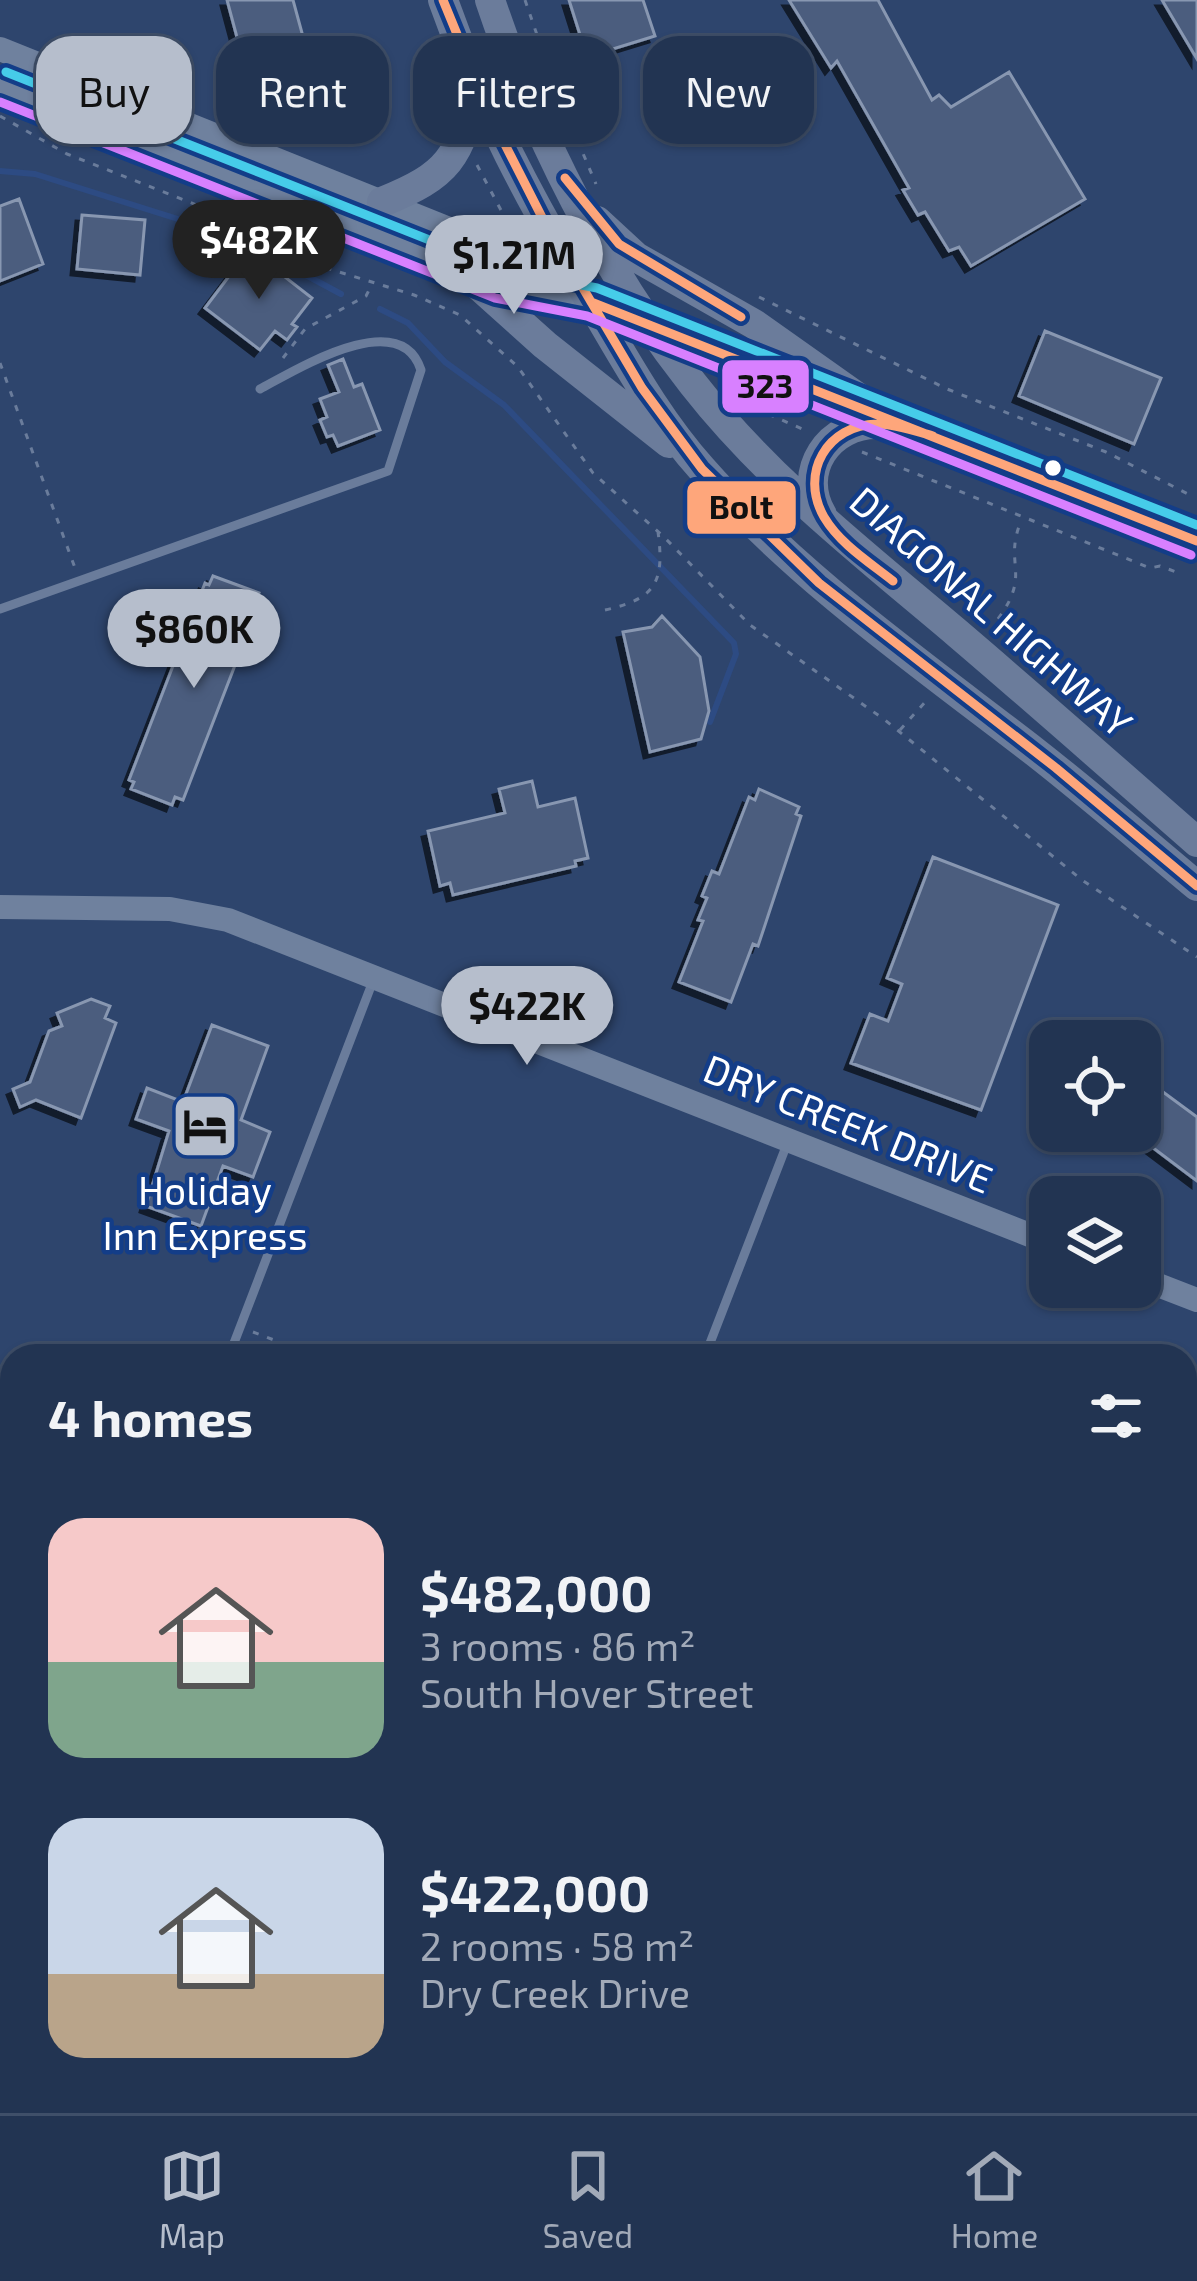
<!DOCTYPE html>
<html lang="en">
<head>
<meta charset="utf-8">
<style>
	:root { --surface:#223452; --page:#2e3f5c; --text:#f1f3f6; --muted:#a2aab8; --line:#3f4f69; --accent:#b6becc }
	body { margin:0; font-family:"Exo 2",sans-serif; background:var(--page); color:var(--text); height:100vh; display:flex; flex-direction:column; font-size:45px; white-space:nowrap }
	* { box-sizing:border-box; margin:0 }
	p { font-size:39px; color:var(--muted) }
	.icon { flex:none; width:66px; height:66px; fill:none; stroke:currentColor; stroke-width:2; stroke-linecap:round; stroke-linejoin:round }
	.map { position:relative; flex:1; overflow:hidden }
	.sheet { position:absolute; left:0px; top:1344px; width:1197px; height:771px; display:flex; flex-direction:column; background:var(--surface); border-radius:36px 36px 0 0; box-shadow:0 3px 9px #0004,0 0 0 3px var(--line) }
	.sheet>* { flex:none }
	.top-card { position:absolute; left:36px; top:36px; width:1125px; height:108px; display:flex; gap:24px }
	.tools { position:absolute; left:1029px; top:1020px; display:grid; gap:24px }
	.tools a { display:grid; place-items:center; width:132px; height:132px; border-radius:24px; background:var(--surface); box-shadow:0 3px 9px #0004,0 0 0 3px var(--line); font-size:60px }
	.price { position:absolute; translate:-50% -102px; padding:0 27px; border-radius:42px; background:var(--accent); color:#111; font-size:39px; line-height:78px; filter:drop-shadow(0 3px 6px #0008) }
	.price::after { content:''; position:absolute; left:50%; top:72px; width:36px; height:27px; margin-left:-18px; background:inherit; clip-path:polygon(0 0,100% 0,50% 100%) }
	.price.on { background:#222; color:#fff }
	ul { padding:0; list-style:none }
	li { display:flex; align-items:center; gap:36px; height:300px; padding:0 48px }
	li span { display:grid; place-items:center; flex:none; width:336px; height:240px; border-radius:36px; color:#555 }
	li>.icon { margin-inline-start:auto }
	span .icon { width:144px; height:144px; fill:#fffc; stroke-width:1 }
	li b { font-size:51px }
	h2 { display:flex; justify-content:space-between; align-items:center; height:144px; padding:0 48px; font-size:51px }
	.pill { padding:0 42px; border-radius:36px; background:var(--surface); box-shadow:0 3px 9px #0004,0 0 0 3px var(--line); font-size:42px; line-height:108px }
	.pill.on { background:var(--accent); color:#111 }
	.dock { display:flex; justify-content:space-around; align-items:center; height:168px; border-top:3px solid var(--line); background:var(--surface); font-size:33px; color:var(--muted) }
	.dock a { display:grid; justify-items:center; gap:6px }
	.dock .on { color:var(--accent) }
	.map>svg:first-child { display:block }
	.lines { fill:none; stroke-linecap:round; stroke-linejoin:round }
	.stream { stroke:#2d4b83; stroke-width:6 }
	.building { fill:#4b5d7e; stroke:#8897b1; stroke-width:3; filter:url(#shadow) }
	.path { stroke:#6a7c9b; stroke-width:3; stroke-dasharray:6 9; stroke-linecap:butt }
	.lane { stroke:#6a7c9b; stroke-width:9 }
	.secondary { stroke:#6f819e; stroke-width:24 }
	.highway { stroke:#6b7c9b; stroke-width:30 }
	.bus-1-casing { stroke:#133d88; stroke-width:18 }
	.bus-2-casing { stroke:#133d88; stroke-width:18 }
	.bus-3-casing { stroke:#133d88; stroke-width:18 }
	.bus-1 { stroke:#fea67b; stroke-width:9 }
	.bus-2 { stroke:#d880ff; stroke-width:9 }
	.bus-3 { stroke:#46cce9; stroke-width:9 }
	.bus-dot { fill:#fff; stroke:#133d88; stroke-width:4.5 }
	.labels { text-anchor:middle; stroke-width:9; stroke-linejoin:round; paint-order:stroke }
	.street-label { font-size:39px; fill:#fff; stroke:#133d88 }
	.poi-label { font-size:39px; fill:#fff; stroke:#133d88 }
	.line-badge { stroke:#133d88; stroke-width:4.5 }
	.pale-badge-label { font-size:33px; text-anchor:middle; font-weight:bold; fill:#111 }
</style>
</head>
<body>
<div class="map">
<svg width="1197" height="2113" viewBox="0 0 1197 2113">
	<defs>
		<filter id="shadow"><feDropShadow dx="-6" dy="6" stdDeviation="0" flood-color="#0009"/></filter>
	</defs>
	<rect width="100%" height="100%" fill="#2e456d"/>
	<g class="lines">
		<path class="stream" d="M0 171 35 174 235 237 341 294
			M380 309 408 323 445 362 504 405 734 643 736 654 710 722"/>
	</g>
	<path class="building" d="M227 0H293L308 55 246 71Z
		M569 0H643L655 36 587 57Z
		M789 0H878L932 100 939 95 951 107 1009 72 1085 199 971 266 959 247 949 251 925 212 918 215 903 190 909 188 837 61 831 68Z
		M1162 0H1197V59Z
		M19 199 43 264 0 281V206Z
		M82 215 145 220 140 275 77 269Z
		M245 255 253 262 258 256 312 298 292 324 297 327 287 340 275 331 260 350 205 308Z
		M1045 331 1161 378 1134 444 1019 396Z
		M343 359 354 387 362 384 380 430 338 446 333 435 327 437 320 420 327 417 320 399 339 392 328 365Z
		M213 576 259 593 256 601 259 603 183 800 175 797 172 805 131 789 134 782 129 780 205 583 209 585Z
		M662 616 700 657 709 711 701 739 650 752 623 632 652 627Z
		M532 781 538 807 575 798 588 858 575 861 576 866 453 895 450 883 440 886 428 831 505 813 499 789Z
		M759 789 799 807 796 814 801 816 765 925 758 946 753 944 731 1002 679 982 703 921 698 920 707 898 702 896 712 871 719 874 749 797 755 800Z
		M933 857 1058 905 981 1110 851 1063 870 1014 888 1021 902 984 887 978Z
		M91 999 110 1006 105 1018 116 1023 81 1118 36 1100 20 1107 13 1089 30 1082 49 1031 62 1026 57 1013Z
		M212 1025 268 1046 241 1120 270 1132 253 1177 223 1166 201 1226 146 1206 169 1131 136 1119 147 1088 183 1102Z
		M1140 1075 1197 1117V1181L1140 1138Z"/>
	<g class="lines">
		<path class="path" d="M525 0 556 90 596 184
			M0 116 67 154 235 220 323 267 414 295 460 315 518 367 593 473 664 537 750 625 885 720 1082 880 1197 957
			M477 165 512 231
			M759 297 947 389 1106 452 1188 494
			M283 358 305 329 366 296 373 282
			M0 363 75 568
			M741 402 809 432
			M862 452 1150 568 1160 566 1179 573
			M605 610C655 599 665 583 658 532
			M998 619C1032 573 1003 565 1021 521
			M900 730 926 701
			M253 1332 316 1356"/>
		<path class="lane" d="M0 609 388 471 421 370C400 305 296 370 260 389
			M229 1356 373 981
			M705 1356 787 1144
			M0 1547 12 1551
			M0 1745 12 1714
			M1185 2019 1197 2023"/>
		<path class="secondary" d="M0 49 514 255 573 291
			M0 86 501 284 591 302 857 405
			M917 429 1197 541
			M0 907 170 909 228 920 1050 1243
			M1140 1278 1197 1300"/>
		<path class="highway" d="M443 0C481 108 532 204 591 302 625 359 657 419 702 469 798 578 920 663 1035 752 1090 795 1143 841 1197 886
			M490 0C536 137 604 271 693 384 768 480 865 555 957 633 1038 702 1117 772 1197 842
			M382 202C449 175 460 158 475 88
			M597 221 636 257 754 324 884 416
			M457 266 545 345 669 443
			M822 515C796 471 829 423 878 424 896 425 916 432 933 436"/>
		<g class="bus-1-casing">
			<path id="bus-1" d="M443 0 491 117 548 229 642 388 702 469 819 583 1056 768 1197 886
				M565 178 619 244 741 317
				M591 302 1197 541
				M893 581C869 562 840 544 824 517 799 473 827 425 877 424 896 424 915 431 933 436"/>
		</g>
		<g class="bus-2-casing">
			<path id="bus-2" d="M0 102 495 298 587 316 1191 555"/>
		</g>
		<g class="bus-3-casing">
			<path id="bus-3" d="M6 72 505 270 597 288 1197 525"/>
		</g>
		<use href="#bus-1" class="bus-1"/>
		<use href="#bus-2" class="bus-2"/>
		<use href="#bus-3" class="bus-3"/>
	</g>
	<defs>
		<g id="hotel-square" transform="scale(3.45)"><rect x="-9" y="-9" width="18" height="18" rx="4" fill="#b6becc" stroke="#133d88"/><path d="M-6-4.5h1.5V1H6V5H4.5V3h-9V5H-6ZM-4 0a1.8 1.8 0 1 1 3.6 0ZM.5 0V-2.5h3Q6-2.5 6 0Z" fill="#111"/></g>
	</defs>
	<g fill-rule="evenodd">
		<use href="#hotel-square" x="205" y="1126"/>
	</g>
	<circle class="bus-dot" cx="1053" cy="468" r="10"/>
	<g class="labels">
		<g class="street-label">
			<text transform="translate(991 612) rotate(41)" y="14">DIAGONAL HIGHWAY</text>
			<text transform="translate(848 1124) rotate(22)" y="14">DRY CREEK DRIVE</text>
		</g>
		<g class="poi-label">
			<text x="205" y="1205">Holiday<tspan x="205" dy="45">Inn Express</tspan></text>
		</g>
	</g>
	<g class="line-badge">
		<rect x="720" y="358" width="91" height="57" rx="12" fill="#d880ff"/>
		<rect x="685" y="479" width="113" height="57" rx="12" fill="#fea67b"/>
	</g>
	<g class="pale-badge-label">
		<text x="765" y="398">323</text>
		<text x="741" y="519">Bolt</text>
	</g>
</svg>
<div class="tools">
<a><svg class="icon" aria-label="locate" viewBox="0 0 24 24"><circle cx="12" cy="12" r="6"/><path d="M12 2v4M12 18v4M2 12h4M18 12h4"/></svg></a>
<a><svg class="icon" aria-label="layers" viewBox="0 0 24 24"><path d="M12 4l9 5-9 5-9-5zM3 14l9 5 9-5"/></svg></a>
</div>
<b class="price on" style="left:259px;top:302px">$482K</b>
<b class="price" style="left:514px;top:317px">$1.21M</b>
<b class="price" style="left:194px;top:691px">$860K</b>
<b class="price" style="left:527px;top:1068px">$422K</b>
<div class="top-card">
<a class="pill on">Buy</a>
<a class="pill">Rent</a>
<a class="pill">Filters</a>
<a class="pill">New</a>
</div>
<section class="sheet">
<h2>4 homes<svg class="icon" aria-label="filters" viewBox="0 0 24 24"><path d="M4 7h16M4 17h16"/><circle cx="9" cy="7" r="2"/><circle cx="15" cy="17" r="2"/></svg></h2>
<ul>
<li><span style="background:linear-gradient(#f6c9c9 60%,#7fa58c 0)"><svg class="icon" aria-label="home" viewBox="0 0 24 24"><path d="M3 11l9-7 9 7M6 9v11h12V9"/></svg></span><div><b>$482,000</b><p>3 rooms · 86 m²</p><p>South Hover Street</p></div></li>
<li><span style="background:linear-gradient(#c9d6e8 65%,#b9a48a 0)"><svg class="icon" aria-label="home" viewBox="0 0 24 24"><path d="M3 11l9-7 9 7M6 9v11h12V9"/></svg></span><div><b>$422,000</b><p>2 rooms · 58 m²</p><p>Dry Creek Drive</p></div></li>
</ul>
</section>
</div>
<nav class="dock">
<a class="on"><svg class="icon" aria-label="map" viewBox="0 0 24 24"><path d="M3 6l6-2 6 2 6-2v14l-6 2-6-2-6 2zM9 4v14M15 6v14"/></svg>Map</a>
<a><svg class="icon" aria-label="saved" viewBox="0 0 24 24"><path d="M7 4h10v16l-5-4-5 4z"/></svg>Saved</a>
<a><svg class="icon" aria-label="home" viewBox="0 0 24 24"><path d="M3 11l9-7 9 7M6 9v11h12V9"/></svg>Home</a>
</nav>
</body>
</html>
